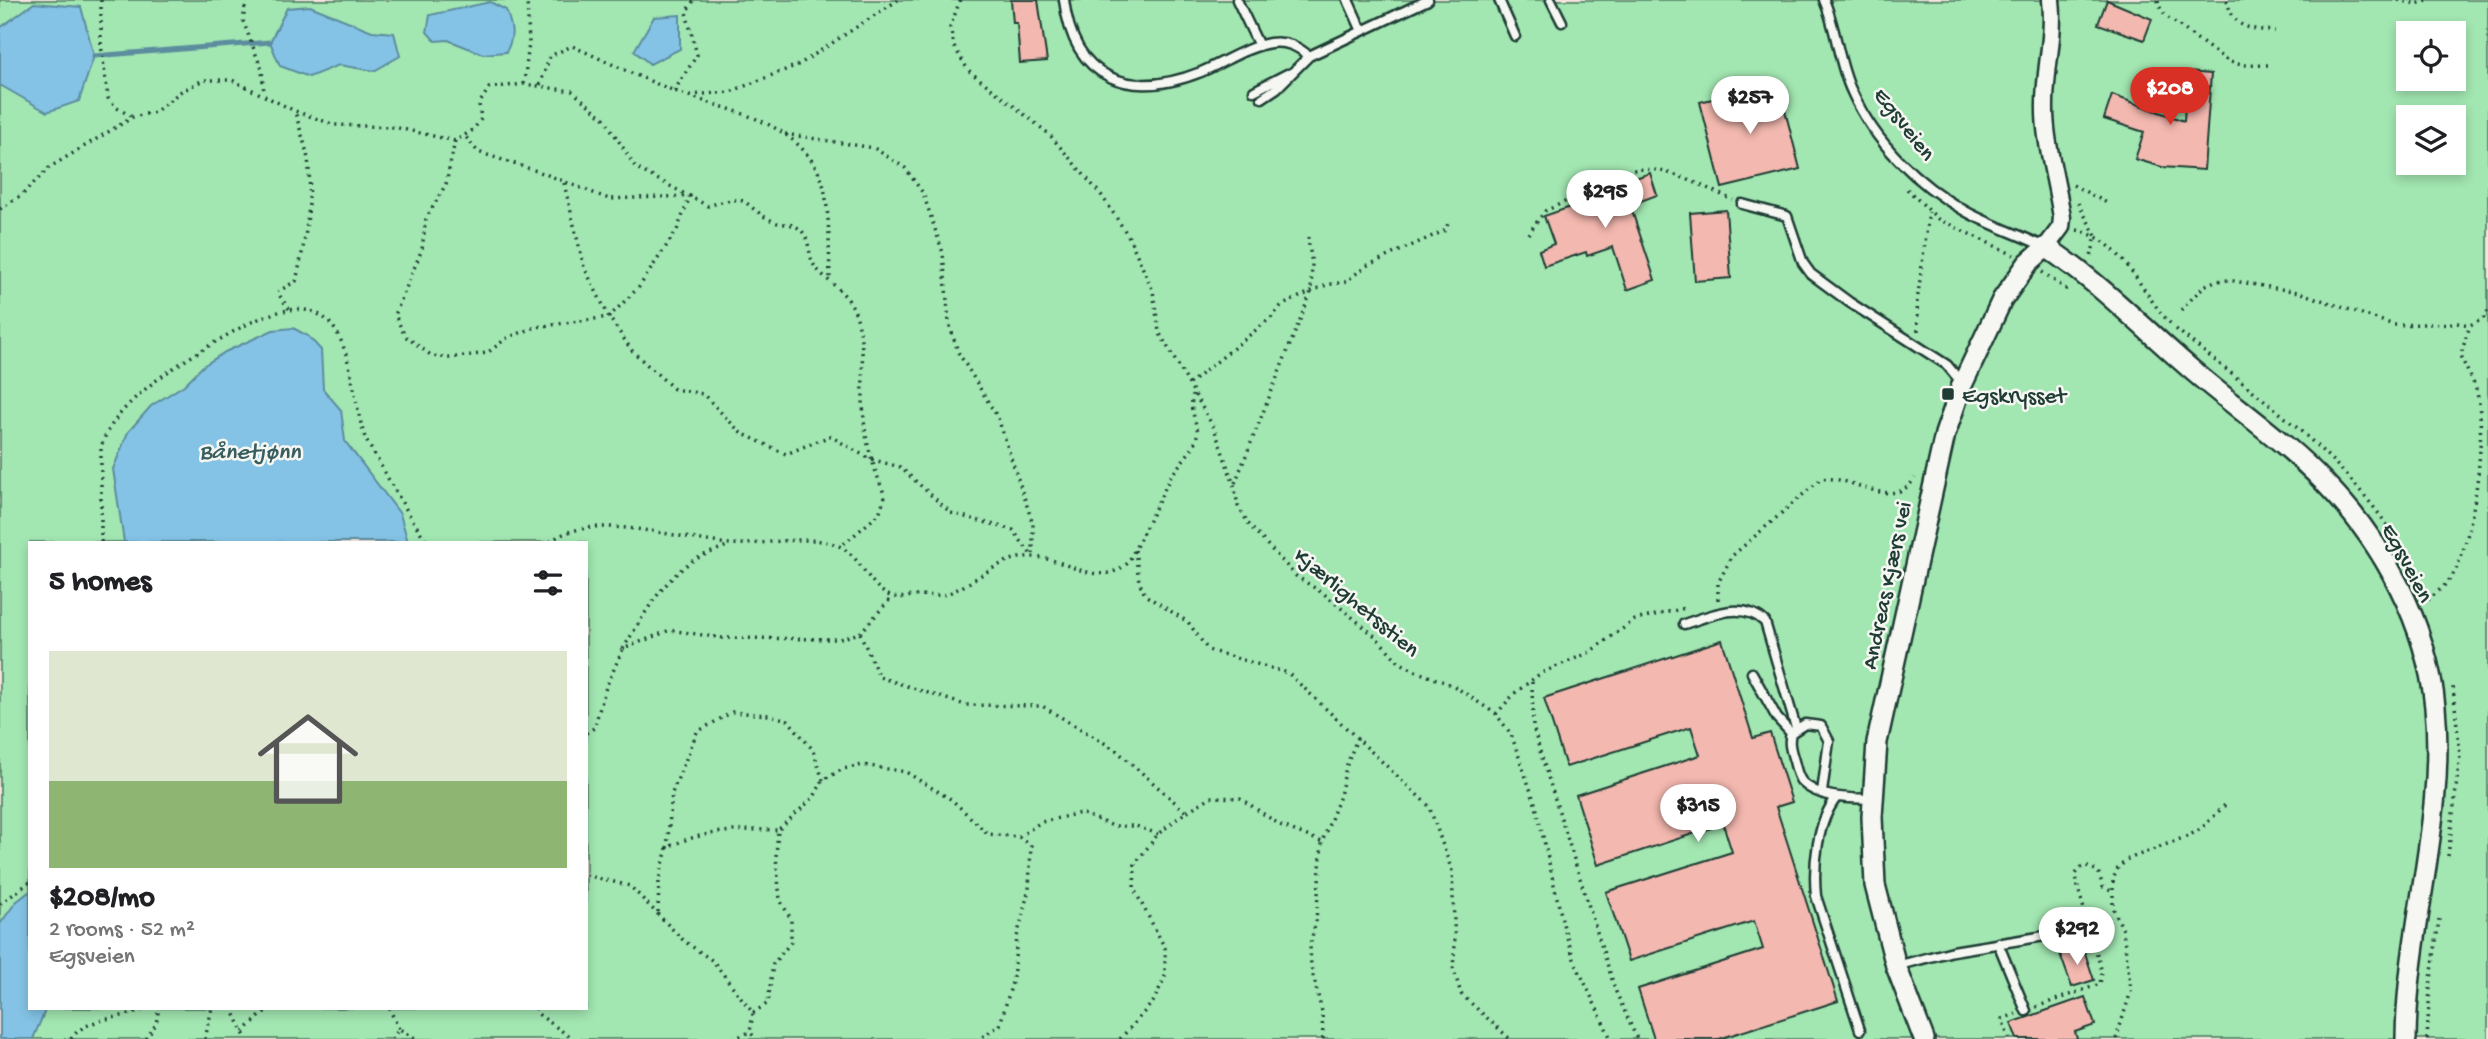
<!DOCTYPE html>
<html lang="en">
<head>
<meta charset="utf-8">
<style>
	:root { --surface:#fff; --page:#f6f6f6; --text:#202124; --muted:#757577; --accent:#d93025 }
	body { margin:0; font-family:"Gochi Hand",sans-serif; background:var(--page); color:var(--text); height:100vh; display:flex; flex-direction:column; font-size:26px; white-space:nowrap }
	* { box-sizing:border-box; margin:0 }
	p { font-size:23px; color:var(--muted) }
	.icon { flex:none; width:38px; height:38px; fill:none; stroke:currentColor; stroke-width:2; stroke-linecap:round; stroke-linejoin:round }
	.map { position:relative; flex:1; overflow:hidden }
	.sheet { position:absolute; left:28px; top:541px; width:560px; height:469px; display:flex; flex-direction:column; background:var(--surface); border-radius:0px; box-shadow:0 4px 10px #0003 }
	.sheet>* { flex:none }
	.controls { position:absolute; left:2396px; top:21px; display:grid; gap:14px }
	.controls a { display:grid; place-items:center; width:70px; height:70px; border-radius:0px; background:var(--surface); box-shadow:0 4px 10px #0003; font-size:35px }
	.price { position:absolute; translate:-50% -60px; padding:0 16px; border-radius:24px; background:#fff; color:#222; font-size:23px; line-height:46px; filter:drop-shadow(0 2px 4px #0008) }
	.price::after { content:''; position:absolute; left:50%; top:42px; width:21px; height:16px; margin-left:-10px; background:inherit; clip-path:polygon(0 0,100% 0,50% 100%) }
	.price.active { background:var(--accent); color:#fff }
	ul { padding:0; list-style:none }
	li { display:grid; align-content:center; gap:14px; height:371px; padding:0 21px }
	li span { display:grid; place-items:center; height:217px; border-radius:0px; color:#555 }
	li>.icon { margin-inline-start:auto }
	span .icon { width:126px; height:126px; fill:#fffc; stroke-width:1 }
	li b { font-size:30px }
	h2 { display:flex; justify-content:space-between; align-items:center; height:84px; padding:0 21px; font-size:30px }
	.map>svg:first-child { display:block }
	.green { fill:#a2e6b1; stroke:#609272; stroke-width:2; fill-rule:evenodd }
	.water { fill:#84c3e5; stroke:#5c8d9e; stroke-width:2 }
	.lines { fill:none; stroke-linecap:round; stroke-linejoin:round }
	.stream { stroke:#5c8d9e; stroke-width:5 }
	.building { fill:#f3b8af; stroke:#1f3d34; stroke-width:2 }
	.service-casing { stroke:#1f3d34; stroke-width:13 }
	.minor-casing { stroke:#1f3d34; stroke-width:21 }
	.tertiary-casing { stroke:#1f3d34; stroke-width:24 }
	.path { stroke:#1f3d34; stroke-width:3.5; stroke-dasharray:2 5; stroke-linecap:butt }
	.service { stroke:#f6f6f2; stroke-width:8 }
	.minor { stroke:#f6f6f2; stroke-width:16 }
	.tertiary { stroke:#f6f6f2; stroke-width:19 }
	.poi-dot { fill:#1f3d34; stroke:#f6f6f2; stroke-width:2.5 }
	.labels { text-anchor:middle; stroke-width:5; stroke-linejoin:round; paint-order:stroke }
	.street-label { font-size:23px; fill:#1f3d34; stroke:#f6f6f2 }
	.poi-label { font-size:23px; fill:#1f3d34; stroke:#f6f6f2; text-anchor:start }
	.water-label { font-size:24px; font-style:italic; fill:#385e60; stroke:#f6f6f2 }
</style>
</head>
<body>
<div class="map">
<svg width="2488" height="1039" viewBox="0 0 2488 1039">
	<rect width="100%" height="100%" fill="#f5e3de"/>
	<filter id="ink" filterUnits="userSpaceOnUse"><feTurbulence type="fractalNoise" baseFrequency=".0143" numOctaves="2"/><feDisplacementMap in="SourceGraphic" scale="14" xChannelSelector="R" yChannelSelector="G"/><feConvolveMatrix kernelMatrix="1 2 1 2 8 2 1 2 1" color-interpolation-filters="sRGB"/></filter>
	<g filter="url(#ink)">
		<path class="green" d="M0 0H2488V1039H0ZM2408 33H2454V79H2408ZM2408 117H2454V163H2408ZM30 542H586V1008H30Z"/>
		<path class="water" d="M490 2 506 10C512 26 515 36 506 52L483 54 448 40 435 41 427 32 430 15Z
			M34 3 81 7 94 56 79 101 47 112 0 85V28Z
			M310 6 372 31 394 33 400 56 374 71 339 65 309 77 280 66 270 42 287 8Z
			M680 15V49L650 64 634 51 654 17Z
			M293 328 308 336 321 350 323 389 341 410 345 441 400 514 408 542H124L113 469 128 432 151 406 184 385 203 366 225 352 273 330Z
			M30 891V1008H46L33 1039H0V924L16 902Z"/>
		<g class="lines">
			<path class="stream" d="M94 56 270 42"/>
		</g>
		<path class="building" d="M1011 0H1038L1047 61 1020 63 1017 23H1013Z
			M2107 0 2152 19 2144 40 2098 24Z
			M2187 72 2211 74 2204 170 2162 167 2135 159 2144 132 2104 119 2112 95 2184 121Z
			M1778 83 1800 169 1722 188 1700 102Z
			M1650 173 1657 195 1630 205 1655 280 1627 290 1613 247 1587 256 1586 252 1544 266 1539 250 1554 244 1544 216 1597 198 1595 192Z
			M1726 210 1731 278 1695 281 1690 213Z
			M1722 640 1753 738 1770 733 1792 802 1776 807 1838 1001 1719 1039H1654L1638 989 1763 949 1754 921 1629 961 1606 892 1732 852 1723 824 1598 865 1576 795 1700 755 1691 727 1566 767 1544 698Z
			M2083 947 2094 980 2072 987 2060 954Z
			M2085 997 2095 1025 2075 1032 2077 1039H2017L2011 1023Z"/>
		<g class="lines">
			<g class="service-casing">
				<path id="service" d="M1064 0C1074 81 1130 100 1201 72 1223 63 1246 47 1270 43 1287 41 1297 46 1309 56L1428 0
					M1237 0 1259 46
					M1348 0 1362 31
					M1499 0 1515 36
					M1551 0 1562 22
					M1824 0C1837 30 1838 63 1852 92 1875 143 1917 184 1965 211 1990 225 2018 234 2043 246
					M1254 91 1287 74
					M1262 98 1277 88 1309 56
					M1742 204 1787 216 1803 263 1811 274 1849 302 1947 365 1961 382
					M1684 624C1710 616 1742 600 1765 622L1796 728
					M1752 673 1777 718 1791 733
					M1822 792 1829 741 1821 726 1805 724 1791 733C1788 743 1791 751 1794 761 1796 768 1797 776 1802 782 1819 799 1850 798 1872 799
					M1837 797C1817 821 1813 865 1816 896L1860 1030
					M1998 943 2026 1011
					M1896 966 1953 951 2063 933"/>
			</g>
			<g class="minor-casing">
				<path id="minor" d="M2046 247 2061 227 2062 218C2057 180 2044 143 2045 104 2045 69 2055 35 2051 0"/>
			</g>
			<g class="tertiary-casing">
				<path id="tertiary" d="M1924 1039 1896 966 1875 885 1872 817 1877 742 1945 434 1962 385 2002 300 2028 263 2046 247C2099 282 2144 329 2192 370 2236 408 2285 441 2325 483 2383 542 2427 624 2435 707 2446 818 2407 928 2406 1039"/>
			</g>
			<path class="path" d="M101 0V44L108 98 117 108 133 117
				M246 0 243 21 262 70 264 94
				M960 0 950 28 955 48 968 70 1049 134 1102 196 1129 237 1153 291 1159 332 1214 428 1234 485 1238 506 1250 526 1296 576 1324 594 1375 636 1399 662 1413 670 1454 686 1496 714 1511 734 1536 806 1564 928 1575 962 1611 1039
				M2158 0C2159 6 2161 10 2165 15 2168 18 2224 59 2228 61 2241 67 2258 65 2272 65
				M2227 0C2233 29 2249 29 2275 31
				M2398 0 2416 4 2431 0
				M524 84 529 43 527 0
				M540 85 550 56 572 46C606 61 640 78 675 91 728 112 796 118 821 178 830 201 829 253 830 279
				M674 91 697 55 686 12 694 0
				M690 95 730 92 800 64 898 0
				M785 134 874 148 905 168 923 193 943 253 949 323 958 352 998 418 1033 524V554
				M455 141 446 184 426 219 422 249 395 315 405 336 432 356 449 358 487 353 507 338 536 327 609 317 639 287 677 230 690 196 609 199 540 172 478 152 465 136
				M564 183 584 267 609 317 633 352 674 389 703 394 741 433 786 454 830 436 870 459 900 467 951 513 1013 530 1032 556
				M2073 185 2107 203
				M1907 189 1938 219 2014 255
				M2078 203 2096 236 2091 257
				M0 209 22 195 50 167 133 117 155 112 180 92 203 80H232L295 111 335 125 394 127 455 141 473 130 481 119 479 104 489 88 524 84 572 91 604 118 636 168 708 206C754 191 739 206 775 222 781 225 789 223 795 226 813 235 806 256 816 268 829 283 847 292 855 312 866 341 861 387 864 419 866 446 875 471 885 496L879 514 840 547
				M2077 230C2124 240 2140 293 2171 324
				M1528 234 1545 211 1634 170C1667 165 1703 187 1733 200
				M2042 272 2066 289 2069 287
				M289 309 277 292 296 281C305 243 313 199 308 159 305 143 299 127 295 111
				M2181 310 2204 286 2215 281 2228 280 2298 292 2394 325 2457 323 2470 325 2483 319 2488 311
				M2176 329C2274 410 2381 479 2428 602
				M1918 331 1917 302 1929 212
				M1189 384 1272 317 1281 306 1297 298 1326 285 1345 282 1366 266 1446 230 1449 220
				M1235 483 1311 292 1312 264 1307 232
				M101 542V448C111 408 168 370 202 350 243 326 315 276 342 343 353 371 355 403 363 431 366 443 375 454 380 464 395 491 410 517 427 542
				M550 542C591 509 681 540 730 544 762 546 812 532 841 547 862 558 871 592 894 597 901 599 908 596 915 596 925 594 937 597 946 594 975 584 1000 555 1033 557 1068 558 1096 590 1128 563L1171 476 1194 446 1198 432 1191 406 1193 395
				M1135 550 1139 581 1145 595 1188 622 1208 650 1288 673 1429 806 1452 871 1455 946 1453 967 1461 994 1510 1039
				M1718 600V583L1732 556 1821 479C1852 474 1892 513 1915 478
				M2428 600C2437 592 2448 584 2454 573 2474 536 2487 434 2477 393 2474 380 2464 368 2461 354L2470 325
				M860 633 879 677 965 705 1042 706 1116 750 1186 812
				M623 649C642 618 662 580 694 560 705 554 718 550 729 545
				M1532 682 1533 727 1542 758 1616 992 1637 1039
				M1496 714 1516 692 1541 673 1588 653 1635 620 1685 608
				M586 733 594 728 606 687 623 649 670 630 722 638 839 639 860 633 892 597
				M1019 837 1041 822 1081 813 1113 826H1136L1158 834
				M667 848 672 793 697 732 732 712 769 715 788 720 813 750 823 780
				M2448 856 2460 755 2453 687
				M586 875 630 886 684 941 713 961 753 1013 750 1032 756 1039
				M0 904 30 882
				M658 912 659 880 667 848C697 831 744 829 778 830
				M2063 922 2062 916 2066 912C2077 919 2075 934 2084 942L2093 941
				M2036 1007 2100 984 2102 972 2078 888 2076 874 2080 868 2086 866 2098 871 2103 887 2111 891
				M232 1008 246 1039
				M389 1008 399 1029
				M536 1008 538 1014 573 1039
				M753 1013 768 1003 773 964 791 942V919L780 900 776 856 778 830 814 797 823 780 843 769 863 765 906 772 952 800 988 834 1019 837 1031 846 1029 889 1017 937 1013 979 1000 1025 979 1039
				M243 1032 269 1008
				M71 1039C86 1016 123 1020 147 1008
				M146 1039 156 1024 159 1008
				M205 1039 212 1008
				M392 1039 399 1029 417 1039
				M733 1039 750 1032
				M1120 1039 1153 1002 1165 977V948L1134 889 1135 864 1158 834 1186 812 1211 797 1240 798 1280 825 1322 842
				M1323 1039 1322 1012 1311 967 1310 945 1316 921 1322 842 1340 796 1346 767 1358 736
				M2009 1039 2002 1019 2016 1014
				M2116 1039 2131 991 2123 930 2113 908V879L2118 868 2128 859 2188 836 2202 828 2225 805
				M2427 1039 2430 987 2439 919"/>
			<use href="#service" class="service"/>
			<use href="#minor" class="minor"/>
			<use href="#tertiary" class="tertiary"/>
		</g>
	</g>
	<rect class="poi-dot" x="1941" y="387" width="14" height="14" rx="3.5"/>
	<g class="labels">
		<g class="street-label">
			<text transform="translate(1906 123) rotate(52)" y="8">Egsveien</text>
			<text transform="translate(2409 562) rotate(62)" y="8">Egsveien</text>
			<text transform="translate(1885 585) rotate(-78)" y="8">Andreas Kjærs vei</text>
			<text transform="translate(1358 601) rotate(40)" y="8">Kjærlighetsstien</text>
		</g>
		<g class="poi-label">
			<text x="1962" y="402">Egskrysset</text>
		</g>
		<g class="water-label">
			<text x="250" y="458">Bånetjønn</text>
		</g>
	</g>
</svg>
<div class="controls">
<a><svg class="icon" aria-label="locate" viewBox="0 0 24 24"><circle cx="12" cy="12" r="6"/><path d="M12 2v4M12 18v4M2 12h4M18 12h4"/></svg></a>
<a><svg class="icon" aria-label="layers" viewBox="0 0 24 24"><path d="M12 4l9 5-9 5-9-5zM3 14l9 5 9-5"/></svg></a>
</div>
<b class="price active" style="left:2170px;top:127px">$208</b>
<b class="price" style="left:1750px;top:136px">$257</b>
<b class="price" style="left:1605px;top:230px">$295</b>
<b class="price" style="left:1698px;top:844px">$315</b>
<b class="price" style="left:2077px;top:967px">$292</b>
<section class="sheet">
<h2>5 homes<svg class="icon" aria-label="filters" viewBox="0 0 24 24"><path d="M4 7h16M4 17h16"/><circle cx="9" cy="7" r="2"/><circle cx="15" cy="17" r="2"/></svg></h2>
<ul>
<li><span style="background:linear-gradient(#dfe7d0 60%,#8fb573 0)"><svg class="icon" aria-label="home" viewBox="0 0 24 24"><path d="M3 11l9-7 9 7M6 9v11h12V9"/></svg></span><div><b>$208/mo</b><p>2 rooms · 52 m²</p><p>Egsveien</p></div></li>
</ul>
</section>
</div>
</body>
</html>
